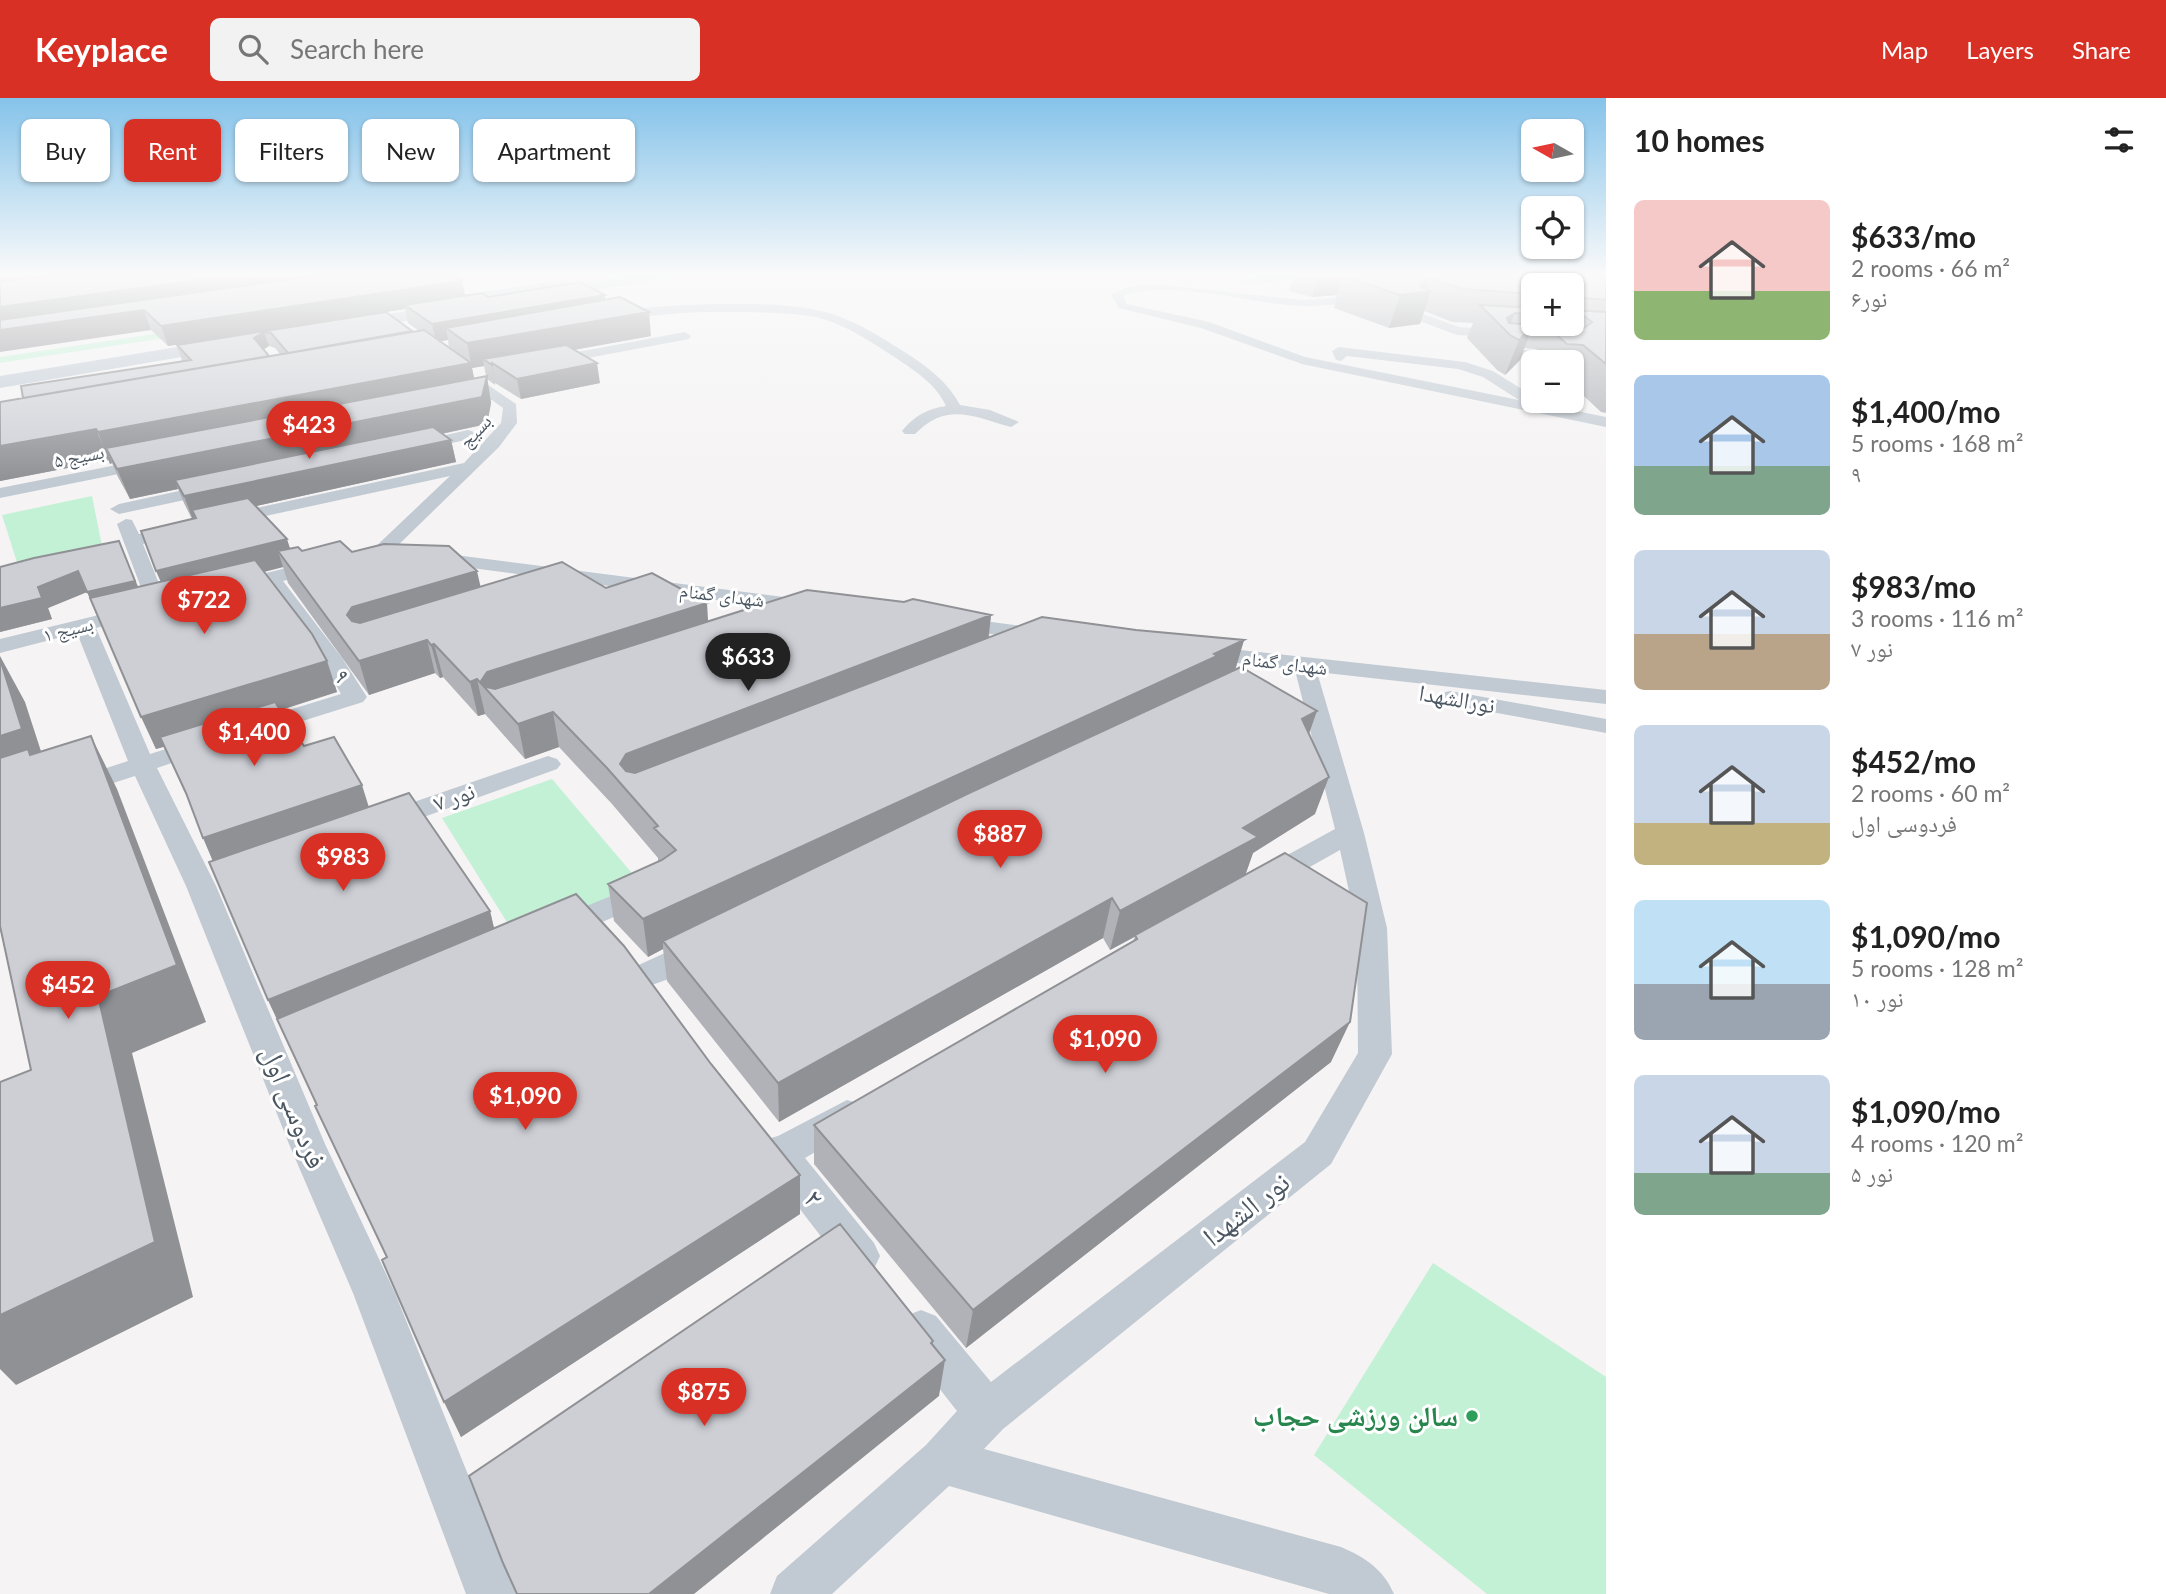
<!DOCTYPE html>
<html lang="en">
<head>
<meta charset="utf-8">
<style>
	:root { --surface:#fff; --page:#f2f2f2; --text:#222; --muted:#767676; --accent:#d93025 }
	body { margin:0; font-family:Lato,"Noto Naskh Arabic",sans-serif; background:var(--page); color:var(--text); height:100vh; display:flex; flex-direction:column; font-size:26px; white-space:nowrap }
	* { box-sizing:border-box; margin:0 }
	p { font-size:23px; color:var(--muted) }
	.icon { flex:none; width:38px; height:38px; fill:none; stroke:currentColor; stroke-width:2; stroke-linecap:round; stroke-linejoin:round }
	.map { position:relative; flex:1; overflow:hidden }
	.side { display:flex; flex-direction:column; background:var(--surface); width:560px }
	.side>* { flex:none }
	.top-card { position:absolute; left:21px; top:21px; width:665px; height:63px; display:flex; gap:14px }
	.needle { width:46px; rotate:279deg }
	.fabs { position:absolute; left:1521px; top:21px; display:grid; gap:14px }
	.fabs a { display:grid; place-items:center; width:63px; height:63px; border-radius:10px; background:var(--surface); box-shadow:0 2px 5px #0004; font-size:35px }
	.price { position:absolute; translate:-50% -60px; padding:0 16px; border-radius:24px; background:var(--accent); color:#fff; font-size:23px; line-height:46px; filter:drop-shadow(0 2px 4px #0008) }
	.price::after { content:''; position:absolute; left:50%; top:42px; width:21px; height:16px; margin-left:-10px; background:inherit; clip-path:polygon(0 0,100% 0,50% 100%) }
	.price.selected { background:#222; color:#fff }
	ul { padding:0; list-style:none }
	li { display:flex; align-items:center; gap:21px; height:175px; padding:0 28px }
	li span { display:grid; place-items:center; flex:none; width:196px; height:140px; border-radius:10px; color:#555 }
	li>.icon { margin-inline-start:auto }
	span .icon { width:84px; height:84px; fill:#fffc; stroke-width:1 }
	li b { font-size:30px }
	h2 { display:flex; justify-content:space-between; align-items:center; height:84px; padding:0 28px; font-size:30px }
	.pill { padding:0 24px; border-radius:10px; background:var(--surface); box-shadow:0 2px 5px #0004; font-size:24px; line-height:63px }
	.pill.selected { background:var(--accent); color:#fff }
	header { display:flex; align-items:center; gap:42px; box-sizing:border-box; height:98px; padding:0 35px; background:var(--accent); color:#fff }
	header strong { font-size:33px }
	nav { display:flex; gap:38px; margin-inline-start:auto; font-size:24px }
	.search { width:490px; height:63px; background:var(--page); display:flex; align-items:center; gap:18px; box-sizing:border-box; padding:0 24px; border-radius:10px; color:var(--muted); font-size:26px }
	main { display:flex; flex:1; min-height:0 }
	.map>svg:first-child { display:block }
	.green { fill:#c3f1d5 }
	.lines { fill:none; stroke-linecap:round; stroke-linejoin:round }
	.minor { fill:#c1cad2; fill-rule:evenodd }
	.secondary { fill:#c1cbd6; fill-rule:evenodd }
	.wall { fill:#b0b2b7; fill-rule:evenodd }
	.shaded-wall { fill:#909195 }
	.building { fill:#cdcfd5; stroke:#909195; stroke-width:2 }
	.leisure-dot { fill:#2e9e5b; stroke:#fff; stroke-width:2.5 }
	.labels { text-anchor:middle; stroke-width:6; stroke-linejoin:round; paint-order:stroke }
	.far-street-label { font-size:19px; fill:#4a5661; stroke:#fff }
	.street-label { font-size:23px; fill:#4a5661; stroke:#fff }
	.near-street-label { font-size:28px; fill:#4a5661; stroke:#fff }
	.near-leisure-label { font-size:28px; font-weight:bold; fill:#27864d; stroke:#fff; text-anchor:end }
</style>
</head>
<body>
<header>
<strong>Keyplace</strong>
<div class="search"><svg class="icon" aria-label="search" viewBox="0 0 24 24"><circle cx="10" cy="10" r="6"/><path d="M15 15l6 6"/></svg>Search here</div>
<nav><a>Map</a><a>Layers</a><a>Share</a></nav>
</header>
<main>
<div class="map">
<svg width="1606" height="1496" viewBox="0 0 1606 1496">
	<rect width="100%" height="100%" fill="#f5f3f3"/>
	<path class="green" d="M214 227 218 232 0 265V259Z
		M92 398 104 458 21 477 2 417Z
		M552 681 642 787 536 833 510 829 442 720Z
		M1433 1165 1606 1279V1496H1487L1314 1357Z"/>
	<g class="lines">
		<path class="minor" d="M1296 175H1336L1331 178 1245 186 1240 183 1245 180Z
			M1152 186 1304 202 1378 197 1380 199 1374 202C1345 205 1317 210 1288 207 1243 203 1164 181 1123 198L1127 206 1209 224 1305 259 1519 302 1483 279 1458 271 1347 258 1341 263 1336 262 1332 253 1339 249 1465 264 1493 273 1533 298 1532 304 1606 319V329L1302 266 1201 230 1119 210 1111 197 1127 189Z
			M712 206C752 206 797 204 835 217 861 226 884 241 906 255 928 269 948 284 960 307L990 312 1019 324 1011 329C974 319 947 303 915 336H905L902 333C914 318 927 311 946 308 936 286 915 273 896 260 874 246 851 230 826 222 809 216 791 216 773 215 719 212 666 214 613 223L607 219C622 208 690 207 712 206Z
			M1418 214 1459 229 1509 232 1515 236 1509 240 1457 237 1414 221 1412 218Z
			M685 234 691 238 689 241 545 268 538 264 545 260Z
			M1503 251 1606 257V265L1498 258 1496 255Z
			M481 282 516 306 517 325 499 349 388 457H374L371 453 450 378 224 427 215 422 224 417 464 365 501 325 503 310 492 302 452 309 445 305 447 302 483 295 474 286Z
			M468 332 474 334 476 337 474 340 413 354 405 349 407 346Z
			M152 360 160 365 158 368 0 400V390Z
			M216 385 225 390 222 394 119 416 110 411 119 406Z
			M126 421 132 422 139 436 181 426 190 432 188 436 143 446 168 508 165 512H151L148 508 117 426Z
			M432 454 808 502 815 504 818 508 815 512 808 514 425 464 422 460Z
			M323 461 330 463 333 467 330 471 283 483 342 560 367 599 363 604 258 637 249 639 240 637 237 632 240 627 341 596 324 566 266 487 233 495 226 493 223 489 226 485Z
			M136 508 143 510 146 514 143 518 96 530 150 656 204 639 213 641 216 646 213 651 157 670 216 788 325 1046 395 1195 516 1496H466L353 1195 289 1046 186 788 135 678 76 697 67 695 63 689 67 683 128 663 77 535 0 555V541Z
			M953 519 1044 531 1052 532 1055 537 1052 542 1044 543 945 530 942 525 945 520Z
			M1203 548 1606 592V606L1317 574 1364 735 1387 830 1392 956 1331 1066 1003 1331 984 1351 1341 1449C1365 1459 1384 1472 1394 1496H1329L949 1388 832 1496H770L777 1478 926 1347 957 1313 906 1248 900 1233 906 1218 921 1212 936 1218 991 1284 1305 1044 1358 955 1357 830 1340 752 1276 788 1266 791 1256 788 1252 781 1256 774 1335 731 1296 576 1298 572 1195 560 1192 555 1195 550Z
			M1450 593 1606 621V635L1442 605 1438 600 1442 595Z
			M548 658 557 661 561 666 557 671 396 729 386 732 376 729 372 723 376 717Z
			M645 784 655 787 660 794 655 801 561 842 550 839 546 831 550 823Z
			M700 839 711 842 716 850 711 858C688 869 657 894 632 886L627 878 632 870Z
			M847 1002 860 1006 865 1017 860 1028 805 1060 874 1145 880 1158 874 1171 860 1177 846 1171 766 1067 758 1053 764 1042 778 1038Z"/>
		<path class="secondary" d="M644 175H679L672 179 538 202 530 197 463 207 465 210 463 213 457 215 344 233 338 232 337 226 236 243 238 246 235 250 229 251 0 290V278L226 241 223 238 226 234 232 233 370 211 376 213 377 218 430 209 428 206 430 203 436 201 564 182 572 187Z"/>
	</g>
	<path class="wall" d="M0 175 488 199 605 202 651 238 574 252 600 285 521 301 495 285V287L487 281 491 305 487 326 442 336 451 342 456 364 256 408 290 451 302 453 352 454 481 489 606 490 708 523 991 517 989 540 1136 532 1244 542 1235 572 1309 636 1315 716 1253 755 1245 777 1331 964 966 1250 814 1066V1027L1133 843 1135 839 1110 852 1103 840 779 1024 667 883 663 851 648 859 614 823 608 786 658 764V760L612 706 559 649 525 661 485 616 478 618 443 579 440 580 435 575 369 597 288 485 283 469 264 474 327 563 337 594 281 612 304 648 369 709 490 813 494 830 711 966 800 1077V1116L461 1339 386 1159 315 1008 317 1007 268 902 188 701 164 649 156 651 87 494 48 510 52 521 0 534V469L138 489 161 484 192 421 184 405 178 391 130 401 118 379 112 365 110 366 109 362 0 383V304L23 300 182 263 177 247 386 214 413 234 419 233 408 225 405 211 168 248 151 232ZM448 242 449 250 440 243ZM269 248 275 250 280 256 269 258 264 251ZM484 268 486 278 474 281 472 270Z
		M1294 175H1606V315L1601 314 1572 287V264H1533L1532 263 1537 251 1524 250 1520 262 1505 277 1497 272 1467 240 1473 225 1452 224 1424 213 1420 226 1389 230 1334 210 1337 197 1312 199 1289 193ZM1533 187H1572V226H1533Z"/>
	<path class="shaded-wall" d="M0 175H130L0 192Z
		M249 175H380L0 229V209Z
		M1319 175H1422L1343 178 1337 197 1312 199Z
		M1429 180 1425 194 1431 193 1420 226 1389 230 1400 197Z
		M462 183 466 201 405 207V211L168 248 161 228Z
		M605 197 606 214 446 230 448 242 436 244 432 226Z
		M144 212 151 232 0 254V232Z
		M649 214 651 238 494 266 492 265 495 287 492 267 483 261 484 268 472 270 477 294 106 350 112 365 110 366 98 334 471 265 467 245Z
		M1515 215 1507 234V220Z
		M1533 227 1520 262 1505 277 1519 242Z
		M264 234 269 248 258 255 254 240Z
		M597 265 600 285 521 301 517 281Z
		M487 278 491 305 487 326 180 391 175 382 178 391 130 401 117 371Z
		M96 331 109 362 0 383V348Z
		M451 342 456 364 197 421 192 412 195 421 193 422 184 398Z
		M287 441 295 466 278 453 283 469 167 498 156 473Z
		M119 443 144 503 97 515 87 494 48 510 52 521 0 534V510Z
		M477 473 484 504 361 541 347 517 352 509Z
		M707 505 709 538 500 607 481 583 487 574Z
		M991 517 987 550 630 692 620 666 626 656Z
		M427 542 435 575 369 597 359 563Z
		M1244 542 1234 576 663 843V851L648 859 643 821Z
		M434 546 443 579 440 580 431 547Z
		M0 558 25 604 51 684 0 700Z
		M327 563 337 594 156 651 141 619Z
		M477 581 485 616 478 618 470 584Z
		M1317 613 1304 650 1302 621Z
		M553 614 559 649 525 661 518 626Z
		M91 638 117 691 206 924 132 955 193 1199 16 1287 0 1271V1217L98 898Z
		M1329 679 1315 716 1253 755 1245 778 1110 852 1120 813 1243 730Z
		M362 687 371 716 216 770 203 740Z
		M1112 800 1103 840 779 1024 778 985Z
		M490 813 497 843 282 932 268 902Z
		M1350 924 1331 964 966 1250 973 1212Z
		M800 1077V1116L461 1339 444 1304Z
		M933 1243 928 1275 945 1262 939 1298 694 1496H649Z"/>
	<path class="building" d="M74 175H249L0 209V184Z
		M333 175H450L462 183 161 228 144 212 0 232V222Z
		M1378 175H1606V202L1572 199V187H1533V196L1464 191 1429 180 1420 185 1422 190 1431 193 1400 197 1343 178Z
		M580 184 605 197 432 226 405 207 482 195 488 199Z
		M620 199 649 214 467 245 446 230Z
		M1480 207 1533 210V216L1515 215 1507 220 1509 225 1533 227 1519 242 1510 237Z
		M1572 212 1606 214V266L1583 247 1567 246 1546 228 1584 230 1592 224 1584 218H1572Z
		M386 214 412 233 288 255 271 235 264 234 254 240 269 258 23 300 21 288 191 262 177 247Z
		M424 232 471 265 98 334 96 331 0 348V304Z
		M566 247 597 265 517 281 492 265V267L483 261Z
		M487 278 482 299 117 371 106 350Z
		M433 329 451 342 184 398 175 382Z
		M248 400 287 441 156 473 141 433 196 420 192 412Z
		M119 443 135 483 87 494 78 473 38 489 42 500 0 510V469L34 460Z
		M340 443 352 454 384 446 449 448 477 473 352 509 347 517 352 523 360 525 562 464 606 490 652 475 707 505 487 574 481 583 487 589 495 591 807 492 904 504 913 501 991 517 626 656 620 666 626 673 635 675 1042 519 1136 532 1244 542 1214 556 1217 558 643 821 608 786 662 762 676 752 654 730 658 728 607 670 553 614 518 626 477 581 470 584 434 546 431 547 427 542 359 563 278 453 298 449 302 453Z
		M255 462 312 536 327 563 141 619 90 500Z
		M0 561 22 631 0 638Z
		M1241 569 1317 613 1302 621 1329 679 1243 730 1258 739 1120 813 1112 800 778 985 663 843 967 696Z
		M275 604 304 648 334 639 362 687 203 740 186 695 160 639Z
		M91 638 177 867 98 898 155 1144 0 1217V984L31 972 0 828V660L28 651 30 657Z
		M409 695 490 813 268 902 209 764Z
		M1285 755 1367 805 1350 924 973 1212 814 1027 1137 841 1135 837Z
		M576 796 624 848 711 966 800 1077 444 1304 382 1162 387 1159 315 1008 317 1007 277 921Z
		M840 1126 933 1243 931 1245 945 1262 649 1496H517L503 1465 469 1378Z"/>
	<linearGradient id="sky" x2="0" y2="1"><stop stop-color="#85c3ea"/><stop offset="0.46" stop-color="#fafafa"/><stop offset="1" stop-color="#fafafa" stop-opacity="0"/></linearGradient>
	<rect width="1606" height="384" fill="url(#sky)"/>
	<circle class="leisure-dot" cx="1472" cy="1318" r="7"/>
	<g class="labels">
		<g class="far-street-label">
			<text transform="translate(475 333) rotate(-47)" y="7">بسیج</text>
			<text transform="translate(79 358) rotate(-11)" y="7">بسیج ۵</text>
			<text transform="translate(722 497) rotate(7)" y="7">شهدای گمنام</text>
			<text transform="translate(68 531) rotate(-14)" y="7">بسیج ۱</text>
			<text transform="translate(1285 565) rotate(7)" y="7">شهدای گمنام</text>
		</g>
		<g class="street-label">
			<text transform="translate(342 578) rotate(59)" y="8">۹</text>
			<text transform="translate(1457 601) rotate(10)" y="8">نورالشهدا</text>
			<text transform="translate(454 699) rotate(-19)" y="8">نور ۷</text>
		</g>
		<g class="near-street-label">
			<text transform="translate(294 1009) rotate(68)" y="10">فردوسی اول</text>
			<text transform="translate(814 1100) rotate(52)" y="10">۲</text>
			<text transform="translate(1246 1111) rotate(-38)" y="10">نور الشهدا</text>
		</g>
		<g class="near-leisure-label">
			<text x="1458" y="1328">سالن ورزشی حجاب</text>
		</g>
	</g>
</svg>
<div class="fabs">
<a><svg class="needle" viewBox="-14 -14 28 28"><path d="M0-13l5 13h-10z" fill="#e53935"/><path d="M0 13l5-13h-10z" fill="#767676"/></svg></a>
<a><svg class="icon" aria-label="locate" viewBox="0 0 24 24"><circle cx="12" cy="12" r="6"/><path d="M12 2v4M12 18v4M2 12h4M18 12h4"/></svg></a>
<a>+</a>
<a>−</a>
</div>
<b class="price" style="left:309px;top:363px">$423</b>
<b class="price" style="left:204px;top:538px">$722</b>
<b class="price selected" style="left:748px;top:595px">$633</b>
<b class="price" style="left:254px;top:670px">$1,400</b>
<b class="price" style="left:1000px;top:772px">$887</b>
<b class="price" style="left:343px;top:795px">$983</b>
<b class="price" style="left:68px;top:923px">$452</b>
<b class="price" style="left:1105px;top:977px">$1,090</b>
<b class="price" style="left:525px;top:1034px">$1,090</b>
<b class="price" style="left:704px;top:1330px">$875</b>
<div class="top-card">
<a class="pill">Buy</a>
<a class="pill selected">Rent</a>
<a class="pill">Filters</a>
<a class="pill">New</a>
<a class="pill">Apartment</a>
</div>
</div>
<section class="side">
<h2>10 homes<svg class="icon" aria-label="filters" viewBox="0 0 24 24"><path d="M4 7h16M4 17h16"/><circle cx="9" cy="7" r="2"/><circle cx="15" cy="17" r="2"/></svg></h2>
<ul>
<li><span style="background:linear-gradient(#f6c9c9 65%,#8fb573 0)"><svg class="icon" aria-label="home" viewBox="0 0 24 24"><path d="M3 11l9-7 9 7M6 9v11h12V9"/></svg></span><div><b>$633/mo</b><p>2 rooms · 66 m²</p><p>نور۶</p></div></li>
<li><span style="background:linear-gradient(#a9c7e8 65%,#7fa58c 0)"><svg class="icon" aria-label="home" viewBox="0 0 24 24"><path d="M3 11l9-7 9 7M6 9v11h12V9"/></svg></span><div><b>$1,400/mo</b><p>5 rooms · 168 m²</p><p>۹</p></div></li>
<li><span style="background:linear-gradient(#c9d6e8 60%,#b9a48a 0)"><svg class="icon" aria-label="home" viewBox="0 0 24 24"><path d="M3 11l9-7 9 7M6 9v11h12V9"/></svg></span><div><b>$983/mo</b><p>3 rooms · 116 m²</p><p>نور ۷</p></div></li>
<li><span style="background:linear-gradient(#c9d6e8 70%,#c2b280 0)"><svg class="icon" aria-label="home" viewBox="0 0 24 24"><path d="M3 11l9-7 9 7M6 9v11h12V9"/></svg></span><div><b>$452/mo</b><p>2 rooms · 60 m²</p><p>فردوسی اول</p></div></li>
<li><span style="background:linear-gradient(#bfe0f5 60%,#9aa5b1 0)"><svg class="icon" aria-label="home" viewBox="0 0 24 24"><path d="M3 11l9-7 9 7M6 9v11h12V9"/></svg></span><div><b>$1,090/mo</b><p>5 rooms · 128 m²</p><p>نور ۱۰</p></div></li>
<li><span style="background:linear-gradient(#c9d6e8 70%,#7fa58c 0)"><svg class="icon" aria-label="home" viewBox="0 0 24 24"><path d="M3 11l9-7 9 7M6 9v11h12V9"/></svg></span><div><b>$1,090/mo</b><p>4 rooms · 120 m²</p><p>نور ۵</p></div></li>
</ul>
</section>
</main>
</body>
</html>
